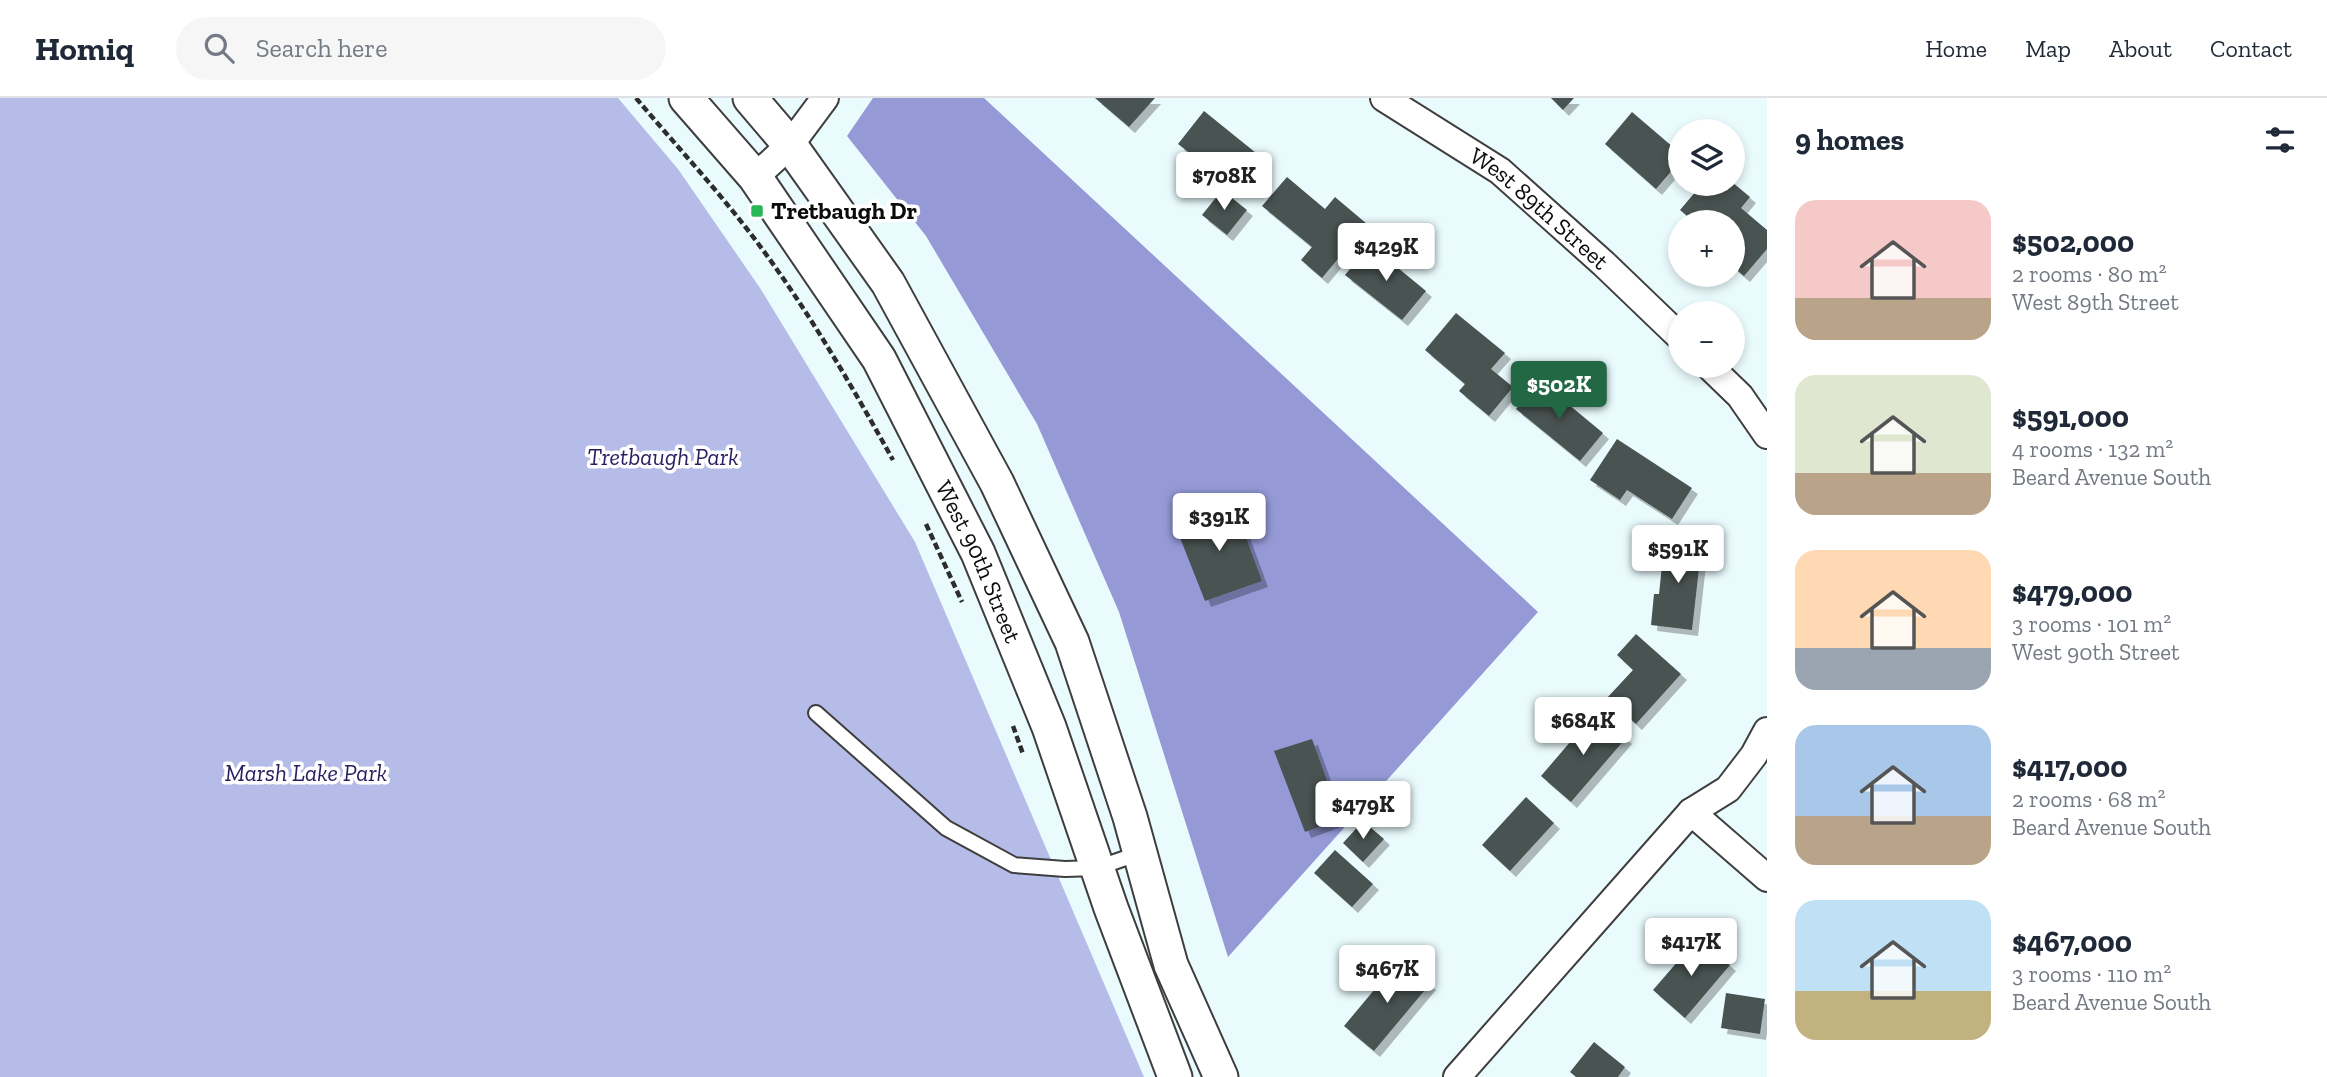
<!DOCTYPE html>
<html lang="en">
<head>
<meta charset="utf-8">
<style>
	:root { --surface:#fff; --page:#f6f6f7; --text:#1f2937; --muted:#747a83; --line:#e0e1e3; --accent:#236845 }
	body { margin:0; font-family:"Zilla Slab",serif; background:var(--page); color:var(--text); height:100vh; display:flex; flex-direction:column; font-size:26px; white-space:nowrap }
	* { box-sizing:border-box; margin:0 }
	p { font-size:23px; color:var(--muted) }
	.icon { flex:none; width:38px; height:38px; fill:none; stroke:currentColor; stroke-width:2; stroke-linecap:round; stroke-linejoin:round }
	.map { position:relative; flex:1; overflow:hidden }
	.side { display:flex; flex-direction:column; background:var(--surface); width:560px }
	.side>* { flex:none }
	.tools { position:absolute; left:1668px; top:21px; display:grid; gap:14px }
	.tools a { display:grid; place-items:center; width:77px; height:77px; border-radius:50%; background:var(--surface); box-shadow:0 4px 10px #0003; font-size:35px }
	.price { position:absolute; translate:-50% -60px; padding:0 16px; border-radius:7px; background:#fff; color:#222; font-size:23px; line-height:46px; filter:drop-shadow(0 2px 4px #0008) }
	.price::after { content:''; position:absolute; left:50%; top:42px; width:21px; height:16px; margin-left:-10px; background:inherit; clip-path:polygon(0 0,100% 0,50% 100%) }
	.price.current { background:var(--accent); color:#fff }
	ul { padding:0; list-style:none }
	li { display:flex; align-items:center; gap:21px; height:175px; padding:0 28px }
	li span { display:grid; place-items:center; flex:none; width:196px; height:140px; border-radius:21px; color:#555 }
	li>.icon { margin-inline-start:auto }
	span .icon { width:84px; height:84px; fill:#fffc; stroke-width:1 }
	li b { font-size:30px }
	h2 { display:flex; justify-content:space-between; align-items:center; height:84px; padding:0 28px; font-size:30px }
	header { display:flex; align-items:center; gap:42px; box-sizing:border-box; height:98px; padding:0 35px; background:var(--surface); border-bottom:2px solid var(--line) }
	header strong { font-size:33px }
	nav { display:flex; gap:38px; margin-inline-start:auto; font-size:24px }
	.search { width:490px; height:63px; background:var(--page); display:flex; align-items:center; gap:18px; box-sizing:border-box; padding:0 24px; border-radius:38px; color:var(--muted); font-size:26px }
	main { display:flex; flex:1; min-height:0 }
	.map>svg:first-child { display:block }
	.green { fill:#b5bce7 }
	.forest { fill:#959ad7 }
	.building { fill:#485351; filter:url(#shadow) }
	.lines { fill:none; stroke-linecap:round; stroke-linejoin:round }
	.service-casing { stroke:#3e3e3e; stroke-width:18 }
	.minor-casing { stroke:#3e3e3e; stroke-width:30 }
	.tertiary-casing { stroke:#3e3e3e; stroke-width:37 }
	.path { stroke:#2d2d2d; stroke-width:4.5; stroke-dasharray:7 3.5; stroke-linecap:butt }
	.service { stroke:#fff; stroke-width:14 }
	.minor { stroke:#fff; stroke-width:26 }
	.tertiary { stroke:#fff; stroke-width:33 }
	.poi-dot { fill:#28b657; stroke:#fff; stroke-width:2.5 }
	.labels { text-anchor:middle; stroke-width:7; stroke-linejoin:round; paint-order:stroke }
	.street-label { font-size:24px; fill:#0b0b0b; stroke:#fff }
	.poi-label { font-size:24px; font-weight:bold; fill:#0b0b0b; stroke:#fff; text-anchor:start }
	.park-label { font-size:24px; font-style:italic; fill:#291e60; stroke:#fff }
</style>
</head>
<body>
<header>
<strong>Homiq</strong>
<div class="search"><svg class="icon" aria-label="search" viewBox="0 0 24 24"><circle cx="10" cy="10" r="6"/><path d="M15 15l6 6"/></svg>Search here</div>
<nav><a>Home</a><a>Map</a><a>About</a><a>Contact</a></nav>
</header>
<main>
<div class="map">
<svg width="1767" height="979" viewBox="0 0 1767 979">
	<defs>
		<filter id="shadow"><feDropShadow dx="6" dy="6" stdDeviation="0" flood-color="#0004"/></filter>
	</defs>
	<rect width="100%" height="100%" fill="#eafbfe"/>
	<path class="green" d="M0 0H618L678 71 760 190 915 444 1144 979H0Z"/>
	<path class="forest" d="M873 0H984L1538 514 1228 859 1119 514 1037 326 926 138 847 38Z"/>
	<path class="building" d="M1095 0H1155L1129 29Z
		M1551 0H1574L1563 12Z
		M1204 13 1256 55 1231 87 1178 46Z
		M1632 14 1680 55V63L1656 91 1605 46Z
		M1287 79 1325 111 1335 99 1367 126 1322 180 1301 162 1312 149 1262 108Z
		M1732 84 1750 99 1741 110 1767 132V151L1744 178 1732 168V124H1694L1680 112 1702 86H1711L1720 93 1726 86H1732Z
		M1222 92 1247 112 1227 137 1202 117Z
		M1370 147 1426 193 1402 222 1345 177Z
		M1456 215 1505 255 1491 271 1513 289 1489 318 1459 293 1465 286 1425 252Z
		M1539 282 1603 335 1580 363 1516 311Z
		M1617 341 1692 390 1672 421 1627 392 1620 402 1590 382Z
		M1234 407 1262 483 1205 503 1175 427Z
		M1665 439 1702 444 1692 532 1651 527 1654 496H1659Z
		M1636 536 1681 576 1636 626 1607 600 1633 572 1617 557Z
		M1595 615 1626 640 1571 704 1541 678Z
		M1312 641 1341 721 1305 734 1274 653Z
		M1526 699 1554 725 1510 773 1482 747Z
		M1363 723 1384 741 1363 764 1343 745Z
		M1335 752 1373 786 1352 809 1314 775Z
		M1698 840 1730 867 1685 920 1653 892Z
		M1400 861 1430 886 1374 953 1344 928Z
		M1726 895 1765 901 1760 936 1721 930Z
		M1594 944 1625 969 1618 979H1576L1570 974Z"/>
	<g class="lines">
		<g class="service-casing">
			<path id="service" d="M816 615 946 730 1014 767 1065 771 1097 770 1140 755"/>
		</g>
		<g class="minor-casing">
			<g id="minor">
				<path id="s1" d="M1384 0 1500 73 1604 166 1680 239"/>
				<path d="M755 79 790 47 825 0"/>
				<path d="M1709 268 1740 298 1767 337"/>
				<path d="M1691 714 1767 780"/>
				<path d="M1457 979 1691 714 1728 691 1754 657 1767 633"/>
			</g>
		</g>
		<g class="tertiary-casing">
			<g id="tertiary">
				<path id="s2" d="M686 0 755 79 879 261 978 455 1049 629 1111 810 1175 979"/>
				<path d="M750 0 790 47 888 185 997 385 1072 544 1130 719 1171 867 1221 979"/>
			</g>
		</g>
		<path class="path" d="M636 0C673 44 712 86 747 131 803 203 849 283 893 362
			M926 426 962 504
			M1013 628 1023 656"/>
		<use href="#service" class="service"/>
		<use href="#minor" class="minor"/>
		<use href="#tertiary" class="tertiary"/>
	</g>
	<rect class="poi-dot" x="750" y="106" width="14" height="14" rx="3.5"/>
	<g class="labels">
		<g class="street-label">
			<text dy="8" stroke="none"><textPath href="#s1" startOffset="191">West 89th Street</textPath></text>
			<text dy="8" stroke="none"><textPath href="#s2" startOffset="551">West 90th Street</textPath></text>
		</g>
		<g class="poi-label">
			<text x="771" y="121">Tretbaugh Dr</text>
		</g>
		<g class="park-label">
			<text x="663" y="367">Tretbaugh Park</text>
			<text x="306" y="683">Marsh Lake Park</text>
		</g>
	</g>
</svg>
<div class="tools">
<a><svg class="icon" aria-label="layers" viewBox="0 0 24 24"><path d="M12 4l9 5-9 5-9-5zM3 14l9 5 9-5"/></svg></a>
<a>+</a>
<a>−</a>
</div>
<b class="price" style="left:1224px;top:114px">$708K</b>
<b class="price" style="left:1386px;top:185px">$429K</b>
<b class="price current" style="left:1559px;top:323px">$502K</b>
<b class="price" style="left:1219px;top:455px">$391K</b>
<b class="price" style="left:1678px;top:487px">$591K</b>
<b class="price" style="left:1583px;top:659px">$684K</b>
<b class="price" style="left:1363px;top:743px">$479K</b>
<b class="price" style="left:1691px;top:880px">$417K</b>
<b class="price" style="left:1387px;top:907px">$467K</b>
</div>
<section class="side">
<h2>9 homes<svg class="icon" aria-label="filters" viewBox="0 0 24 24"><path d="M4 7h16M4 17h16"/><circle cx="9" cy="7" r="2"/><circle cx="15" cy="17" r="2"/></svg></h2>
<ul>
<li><span style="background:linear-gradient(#f6c9c9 70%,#b9a48a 0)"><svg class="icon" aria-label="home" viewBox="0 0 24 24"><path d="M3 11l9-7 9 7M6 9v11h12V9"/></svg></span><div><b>$502,000</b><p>2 rooms · 80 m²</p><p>West 89th Street</p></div></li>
<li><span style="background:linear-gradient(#dfe7d0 70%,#b9a48a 0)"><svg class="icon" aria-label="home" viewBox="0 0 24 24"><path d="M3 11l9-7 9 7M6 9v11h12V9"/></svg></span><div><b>$591,000</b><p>4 rooms · 132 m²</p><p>Beard Avenue South</p></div></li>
<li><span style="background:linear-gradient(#ffd9b3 70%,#9aa5b1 0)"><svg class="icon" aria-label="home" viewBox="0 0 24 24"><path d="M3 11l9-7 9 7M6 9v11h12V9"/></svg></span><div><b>$479,000</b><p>3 rooms · 101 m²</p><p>West 90th Street</p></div></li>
<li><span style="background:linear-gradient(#a9c7e8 65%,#b9a48a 0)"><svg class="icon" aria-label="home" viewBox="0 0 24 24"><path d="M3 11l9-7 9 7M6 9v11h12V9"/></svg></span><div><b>$417,000</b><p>2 rooms · 68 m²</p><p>Beard Avenue South</p></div></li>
<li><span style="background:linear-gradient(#bfe0f5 65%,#c2b280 0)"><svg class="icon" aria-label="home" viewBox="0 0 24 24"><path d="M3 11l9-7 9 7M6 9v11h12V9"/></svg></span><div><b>$467,000</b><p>3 rooms · 110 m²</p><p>Beard Avenue South</p></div></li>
</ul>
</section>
</main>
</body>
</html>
